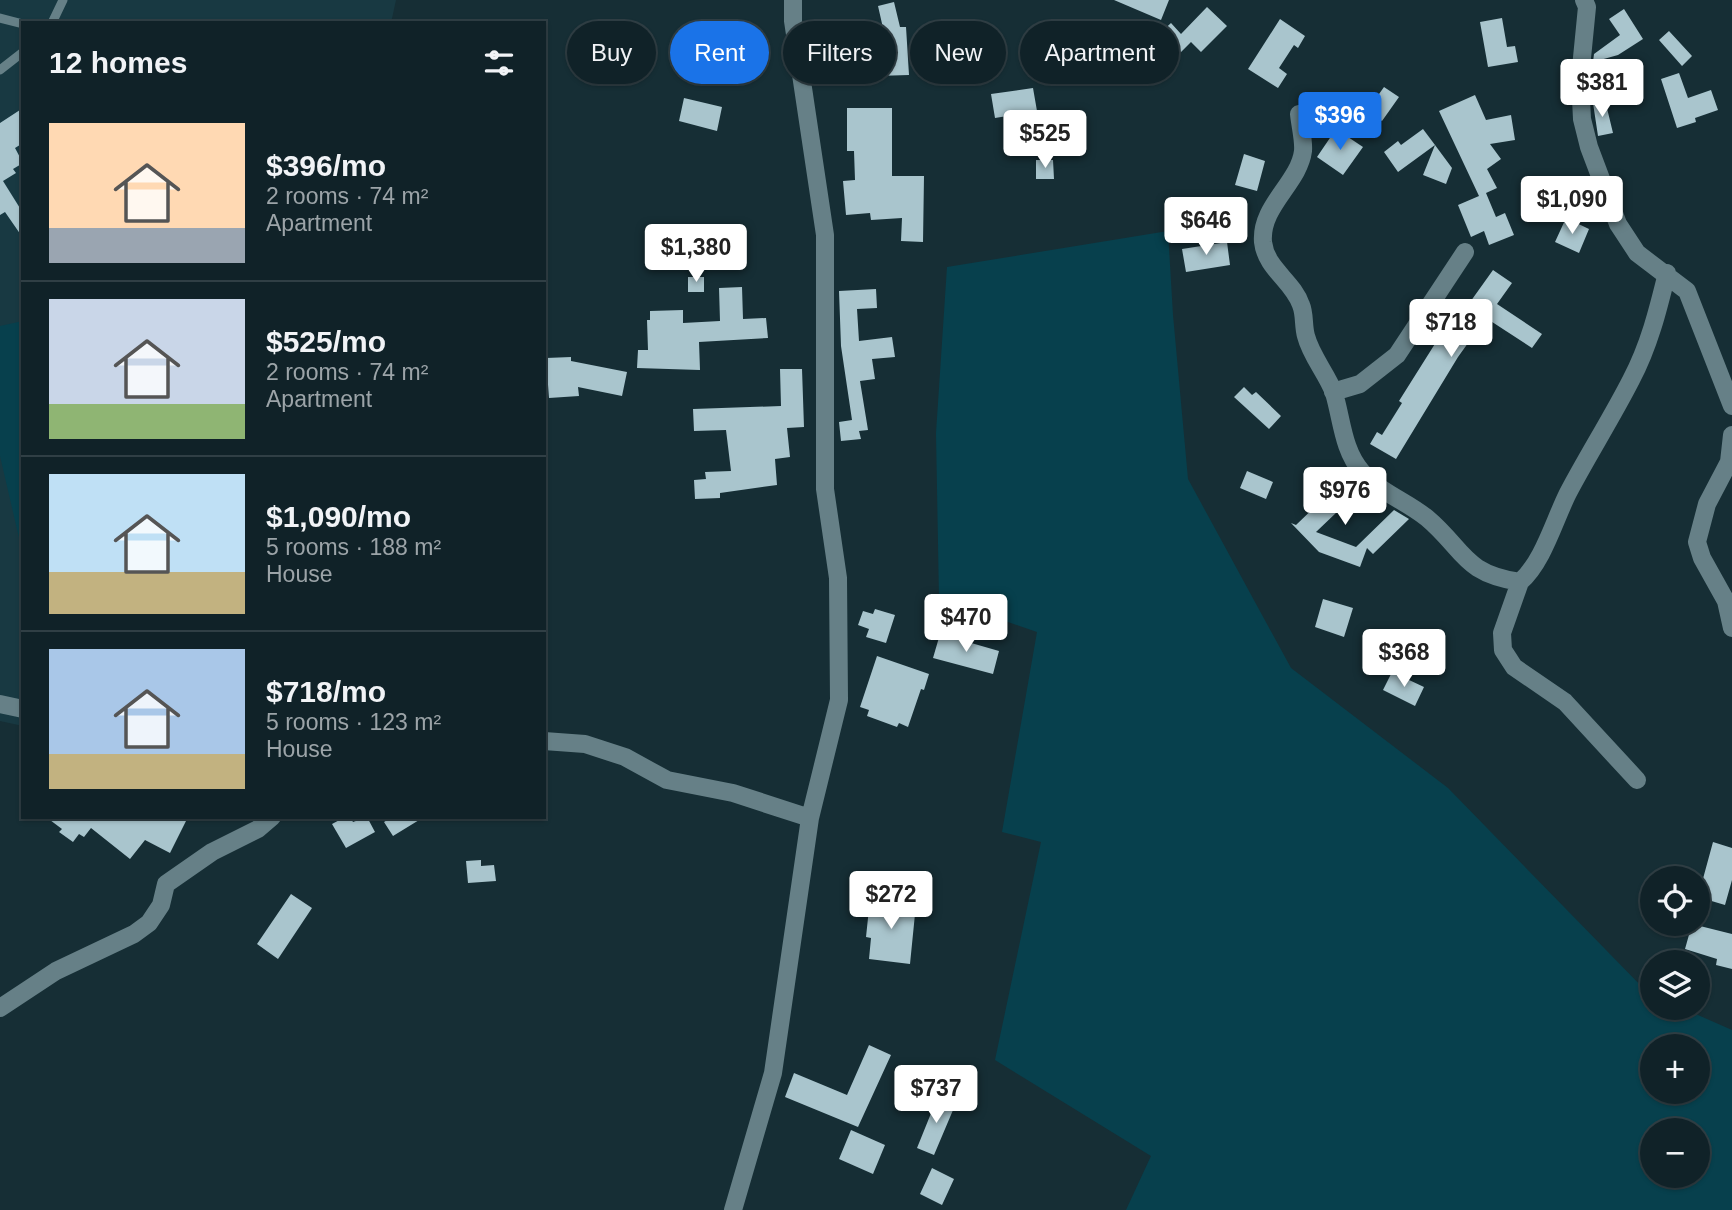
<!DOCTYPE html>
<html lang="en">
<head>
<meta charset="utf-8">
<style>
	:root { --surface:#102228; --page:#192a30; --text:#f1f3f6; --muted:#9ca4a8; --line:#303f45; --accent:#1a73e8 }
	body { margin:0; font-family:Helvetica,sans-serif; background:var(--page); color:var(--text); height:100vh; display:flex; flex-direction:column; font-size:26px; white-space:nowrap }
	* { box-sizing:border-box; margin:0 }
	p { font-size:23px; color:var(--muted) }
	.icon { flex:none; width:38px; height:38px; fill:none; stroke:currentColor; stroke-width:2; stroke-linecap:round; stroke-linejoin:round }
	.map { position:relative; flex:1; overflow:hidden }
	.sheet { position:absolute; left:21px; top:21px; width:525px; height:798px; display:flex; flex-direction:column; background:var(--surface); border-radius:0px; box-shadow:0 2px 5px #0004,0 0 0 2px var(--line) }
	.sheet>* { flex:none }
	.guide { position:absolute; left:567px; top:21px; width:665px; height:63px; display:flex; gap:14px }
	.fabs { position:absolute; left:1640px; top:866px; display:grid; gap:14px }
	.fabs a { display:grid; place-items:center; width:70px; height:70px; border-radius:50%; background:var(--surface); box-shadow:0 2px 5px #0004,0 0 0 2px var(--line); font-size:35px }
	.price { position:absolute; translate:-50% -60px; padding:0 16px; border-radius:7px; background:#fff; color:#222; font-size:23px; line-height:46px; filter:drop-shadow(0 2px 4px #0008) }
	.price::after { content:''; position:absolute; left:50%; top:42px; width:21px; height:16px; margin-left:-10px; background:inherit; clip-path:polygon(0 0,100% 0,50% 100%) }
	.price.current { background:var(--accent); color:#fff }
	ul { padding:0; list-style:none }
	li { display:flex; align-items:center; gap:21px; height:175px; padding:0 28px }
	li+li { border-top:2px solid var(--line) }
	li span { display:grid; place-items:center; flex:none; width:196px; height:140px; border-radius:0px; color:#555 }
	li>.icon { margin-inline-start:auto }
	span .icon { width:84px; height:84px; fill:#fffc; stroke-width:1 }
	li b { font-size:30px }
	h2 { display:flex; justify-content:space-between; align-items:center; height:84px; padding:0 28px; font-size:30px }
	.pill { padding:0 24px; border-radius:32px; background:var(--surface); box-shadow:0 2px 5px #0004,0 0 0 2px var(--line); font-size:24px; line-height:63px }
	.pill.current { background:var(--accent); color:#fff }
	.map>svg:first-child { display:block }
	.built { fill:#183942 }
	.green { fill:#07404d; fill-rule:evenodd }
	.building { fill:#a9c5cd }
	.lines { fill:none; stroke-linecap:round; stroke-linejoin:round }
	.service { stroke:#668087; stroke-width:9 }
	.minor { stroke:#668087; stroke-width:18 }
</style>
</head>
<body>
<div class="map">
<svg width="1732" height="1210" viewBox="0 0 1732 1210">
	<rect width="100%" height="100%" fill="#162e35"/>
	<path class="built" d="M0 0H396L391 23H23V726L0 721Z"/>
	<path class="green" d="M1168 231 1173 315 1188 479 1291 668 1448 788 1647 992 1652 995V1008H1682L1732 1030V1210H1126L1151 1156 995 1060 1041 842 1002 832 1037 632 939 598 936 433 947 267ZM1652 1046H1698V1092H1652ZM1652 1130H1698V1176H1652Z
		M23 321V555L0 456V326Z"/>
	<path class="building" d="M1114 0H1169L1161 20Z
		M894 2 900 27H906L909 75 876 76 873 29 883 28 878 6Z
		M1207 7 1227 26 1201 52 1191 42 1178 55 1158 35 1171 23 1181 34Z
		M1624 9 1643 39 1618 55 1593 62 1594 54 1620 35 1609 19Z
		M1502 18 1507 47 1515 46 1518 62 1488 67 1480 22Z
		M1280 19 1305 36 1298 48 1294 45 1279 68 1287 74 1278 88 1248 69Z
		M1669 31 1692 56 1682 66 1659 40Z
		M831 63 856 66 854 82 829 79Z
		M1679 73 1688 98 1711 90 1718 110 1695 118 1696 122 1677 128 1661 79Z
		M1384 87 1399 97 1382 121 1367 111Z
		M1033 88 1037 111 995 118 991 94Z
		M1475 95 1486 120 1511 115 1515 140 1490 144 1501 159 1487 169 1497 188 1486 193 1496 217 1505 213 1514 235 1489 245 1484 231 1471 237 1458 205 1479 196 1439 111Z
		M684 98 722 107 717 131 679 121Z
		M1605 100 1613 133 1598 136 1593 103Z
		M23 108V143L15 148 23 163 13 169 16 173 3 181 23 213V238L5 212 0 215V123Z
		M847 108H892V176H924L923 242 901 241 902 218 871 220 870 213 846 215 843 181 855 180 854 151H847Z
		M1336 129 1363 147 1343 175 1317 157Z
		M1423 129 1435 145 1398 172 1384 152 1398 141 1401 145Z
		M1435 145 1452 168 1446 184 1423 175Z
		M1244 154 1265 161 1257 191 1235 185Z
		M1036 160H1053L1054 179H1036Z
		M1566 218 1589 229 1579 253 1555 242Z
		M1227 242 1230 265 1186 272 1182 249Z
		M1493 270 1512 283 1497 304 1542 334 1532 348 1486 318 1458 357 1396 459 1370 444 1377 432 1382 435 1402 403 1399 401 1438 339 1435 337 1451 314 1458 319Z
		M688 277H704V292H688Z
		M742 287 743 319 766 318 768 338 699 342 700 370 637 368 638 350H648L647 320H650V311L683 310V323L720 321 719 288Z
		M876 289 877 308 857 309 859 341 892 337 895 357 872 359 875 379 860 381 868 430 859 431 861 439 841 441 839 422 852 420 841 346 839 291Z
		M571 357V361L627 372 622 396 578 387 579 396 549 398 546 358Z
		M780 369H802L804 427 787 428 790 457 775 459 777 485 720 493V498L695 499 694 480 706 479 705 472 731 471 726 430 694 431 693 409 781 406Z
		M1244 387 1252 395 1256 392 1281 416 1269 429 1234 397Z
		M1247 471 1273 482 1266 499 1240 488Z
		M1346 477 1359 491 1316 532 1356 547 1394 510 1409 519 1373 554 1367 548 1360 567 1319 552 1291 523 1296 525Z
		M1323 599 1353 608 1344 637 1315 627Z
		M875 609 895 615 886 643 866 637 869 629 858 625 863 611 873 614Z
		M940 634 999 651 993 674 933 658Z
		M877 656 929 674 924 690 921 689 908 727 899 723 897 727 867 716 869 710 860 707Z
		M1392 672 1424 687 1415 706 1383 690Z
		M46 817H188L170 853 145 840 130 859 91 828 84 837 79 834 73 842 59 832 62 829Z
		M345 817H350L353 822 367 817 375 832 346 848 332 824Z
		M392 817H424L393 836 384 822Z
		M1713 842 1732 848V880L1725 905 1698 897Z
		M481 860V866L494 865 496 881 468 883 466 861Z
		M291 894 312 908 278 959 257 944Z
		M870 899 916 904 910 964 869 959 871 938 866 937Z
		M1692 924 1732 934V969L1716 965 1717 959 1685 949Z
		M869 1045 891 1055 858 1127 785 1097 794 1073 847 1095Z
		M938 1096 956 1103 934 1155 917 1148Z
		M851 1130 885 1145 873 1174 839 1159Z
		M932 1168 954 1179 942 1205 920 1194Z"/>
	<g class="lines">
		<path class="service" d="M0 18 23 24
			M52 23 63 0
			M0 70 23 52"/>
		<path class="minor" d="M1584 0 1587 7 1580 78 1582 119 1589 147 1618 224 1637 253 1687 291 1732 406
			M1299 114C1300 125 1304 140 1303 151 1299 183 1260 206 1263 242 1266 269 1293 281 1301 305 1305 314 1303 326 1306 336 1311 356 1327 374 1334 393 1342 420 1343 451 1362 472 1381 493 1406 501 1427 518 1465 550 1462 573 1520 582 1543 562 1554 521 1568 493 1588 455 1611 419 1631 380 1649 346 1658 310 1667 273
			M1333 392 1360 384 1397 355 1465 252
			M1732 435 1729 462 1707 504 1697 542 1702 558 1726 601 1732 628
			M1520 582 1502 633 1503 650 1514 667 1565 702 1637 780
			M0 704 23 709
			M544 741 585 744 625 757 667 780 733 793 810 818
			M0 1008 56 971 134 934 149 923 161 905 166 884 212 852 258 829 272 817
			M733 1210 773 1073 810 818 839 700 838 578 825 489V235L793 21V0"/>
	</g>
</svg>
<div class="fabs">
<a><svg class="icon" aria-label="locate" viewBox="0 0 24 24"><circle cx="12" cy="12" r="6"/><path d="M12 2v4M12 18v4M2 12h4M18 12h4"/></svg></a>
<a><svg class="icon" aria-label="layers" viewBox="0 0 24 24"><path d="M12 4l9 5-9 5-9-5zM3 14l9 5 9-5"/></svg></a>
<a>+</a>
<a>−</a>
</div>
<b class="price" style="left:1602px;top:119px">$381</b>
<b class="price current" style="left:1340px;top:152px">$396</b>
<b class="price" style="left:1045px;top:170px">$525</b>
<b class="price" style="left:1572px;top:236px">$1,090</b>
<b class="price" style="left:1206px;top:257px">$646</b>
<b class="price" style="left:696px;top:284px">$1,380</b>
<b class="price" style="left:1451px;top:359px">$718</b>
<b class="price" style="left:1345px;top:527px">$976</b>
<b class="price" style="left:966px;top:654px">$470</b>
<b class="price" style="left:1404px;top:689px">$368</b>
<b class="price" style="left:891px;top:931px">$272</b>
<b class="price" style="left:936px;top:1125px">$737</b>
<div class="guide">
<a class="pill">Buy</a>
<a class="pill current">Rent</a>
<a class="pill">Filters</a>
<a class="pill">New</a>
<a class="pill">Apartment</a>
</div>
<section class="sheet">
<h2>12 homes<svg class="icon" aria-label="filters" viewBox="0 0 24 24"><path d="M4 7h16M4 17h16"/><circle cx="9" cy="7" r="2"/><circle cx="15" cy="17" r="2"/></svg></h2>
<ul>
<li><span style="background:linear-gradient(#ffd9b3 75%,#9aa5b1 0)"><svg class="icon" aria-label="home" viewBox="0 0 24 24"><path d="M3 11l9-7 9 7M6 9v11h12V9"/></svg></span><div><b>$396/mo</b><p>2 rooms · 74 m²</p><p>Apartment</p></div></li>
<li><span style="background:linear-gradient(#c9d6e8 75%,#8fb573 0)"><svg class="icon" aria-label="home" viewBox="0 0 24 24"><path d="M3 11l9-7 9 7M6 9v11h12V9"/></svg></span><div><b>$525/mo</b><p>2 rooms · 74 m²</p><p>Apartment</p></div></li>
<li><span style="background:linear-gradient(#bfe0f5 70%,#c2b280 0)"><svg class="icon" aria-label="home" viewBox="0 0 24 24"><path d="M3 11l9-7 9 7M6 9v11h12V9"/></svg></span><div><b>$1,090/mo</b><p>5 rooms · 188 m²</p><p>House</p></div></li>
<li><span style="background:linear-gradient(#a9c7e8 75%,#c2b280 0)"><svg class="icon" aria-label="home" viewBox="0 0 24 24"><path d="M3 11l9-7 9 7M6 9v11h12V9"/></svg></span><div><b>$718/mo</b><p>5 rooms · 123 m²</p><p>House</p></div></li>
</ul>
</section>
</div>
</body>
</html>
